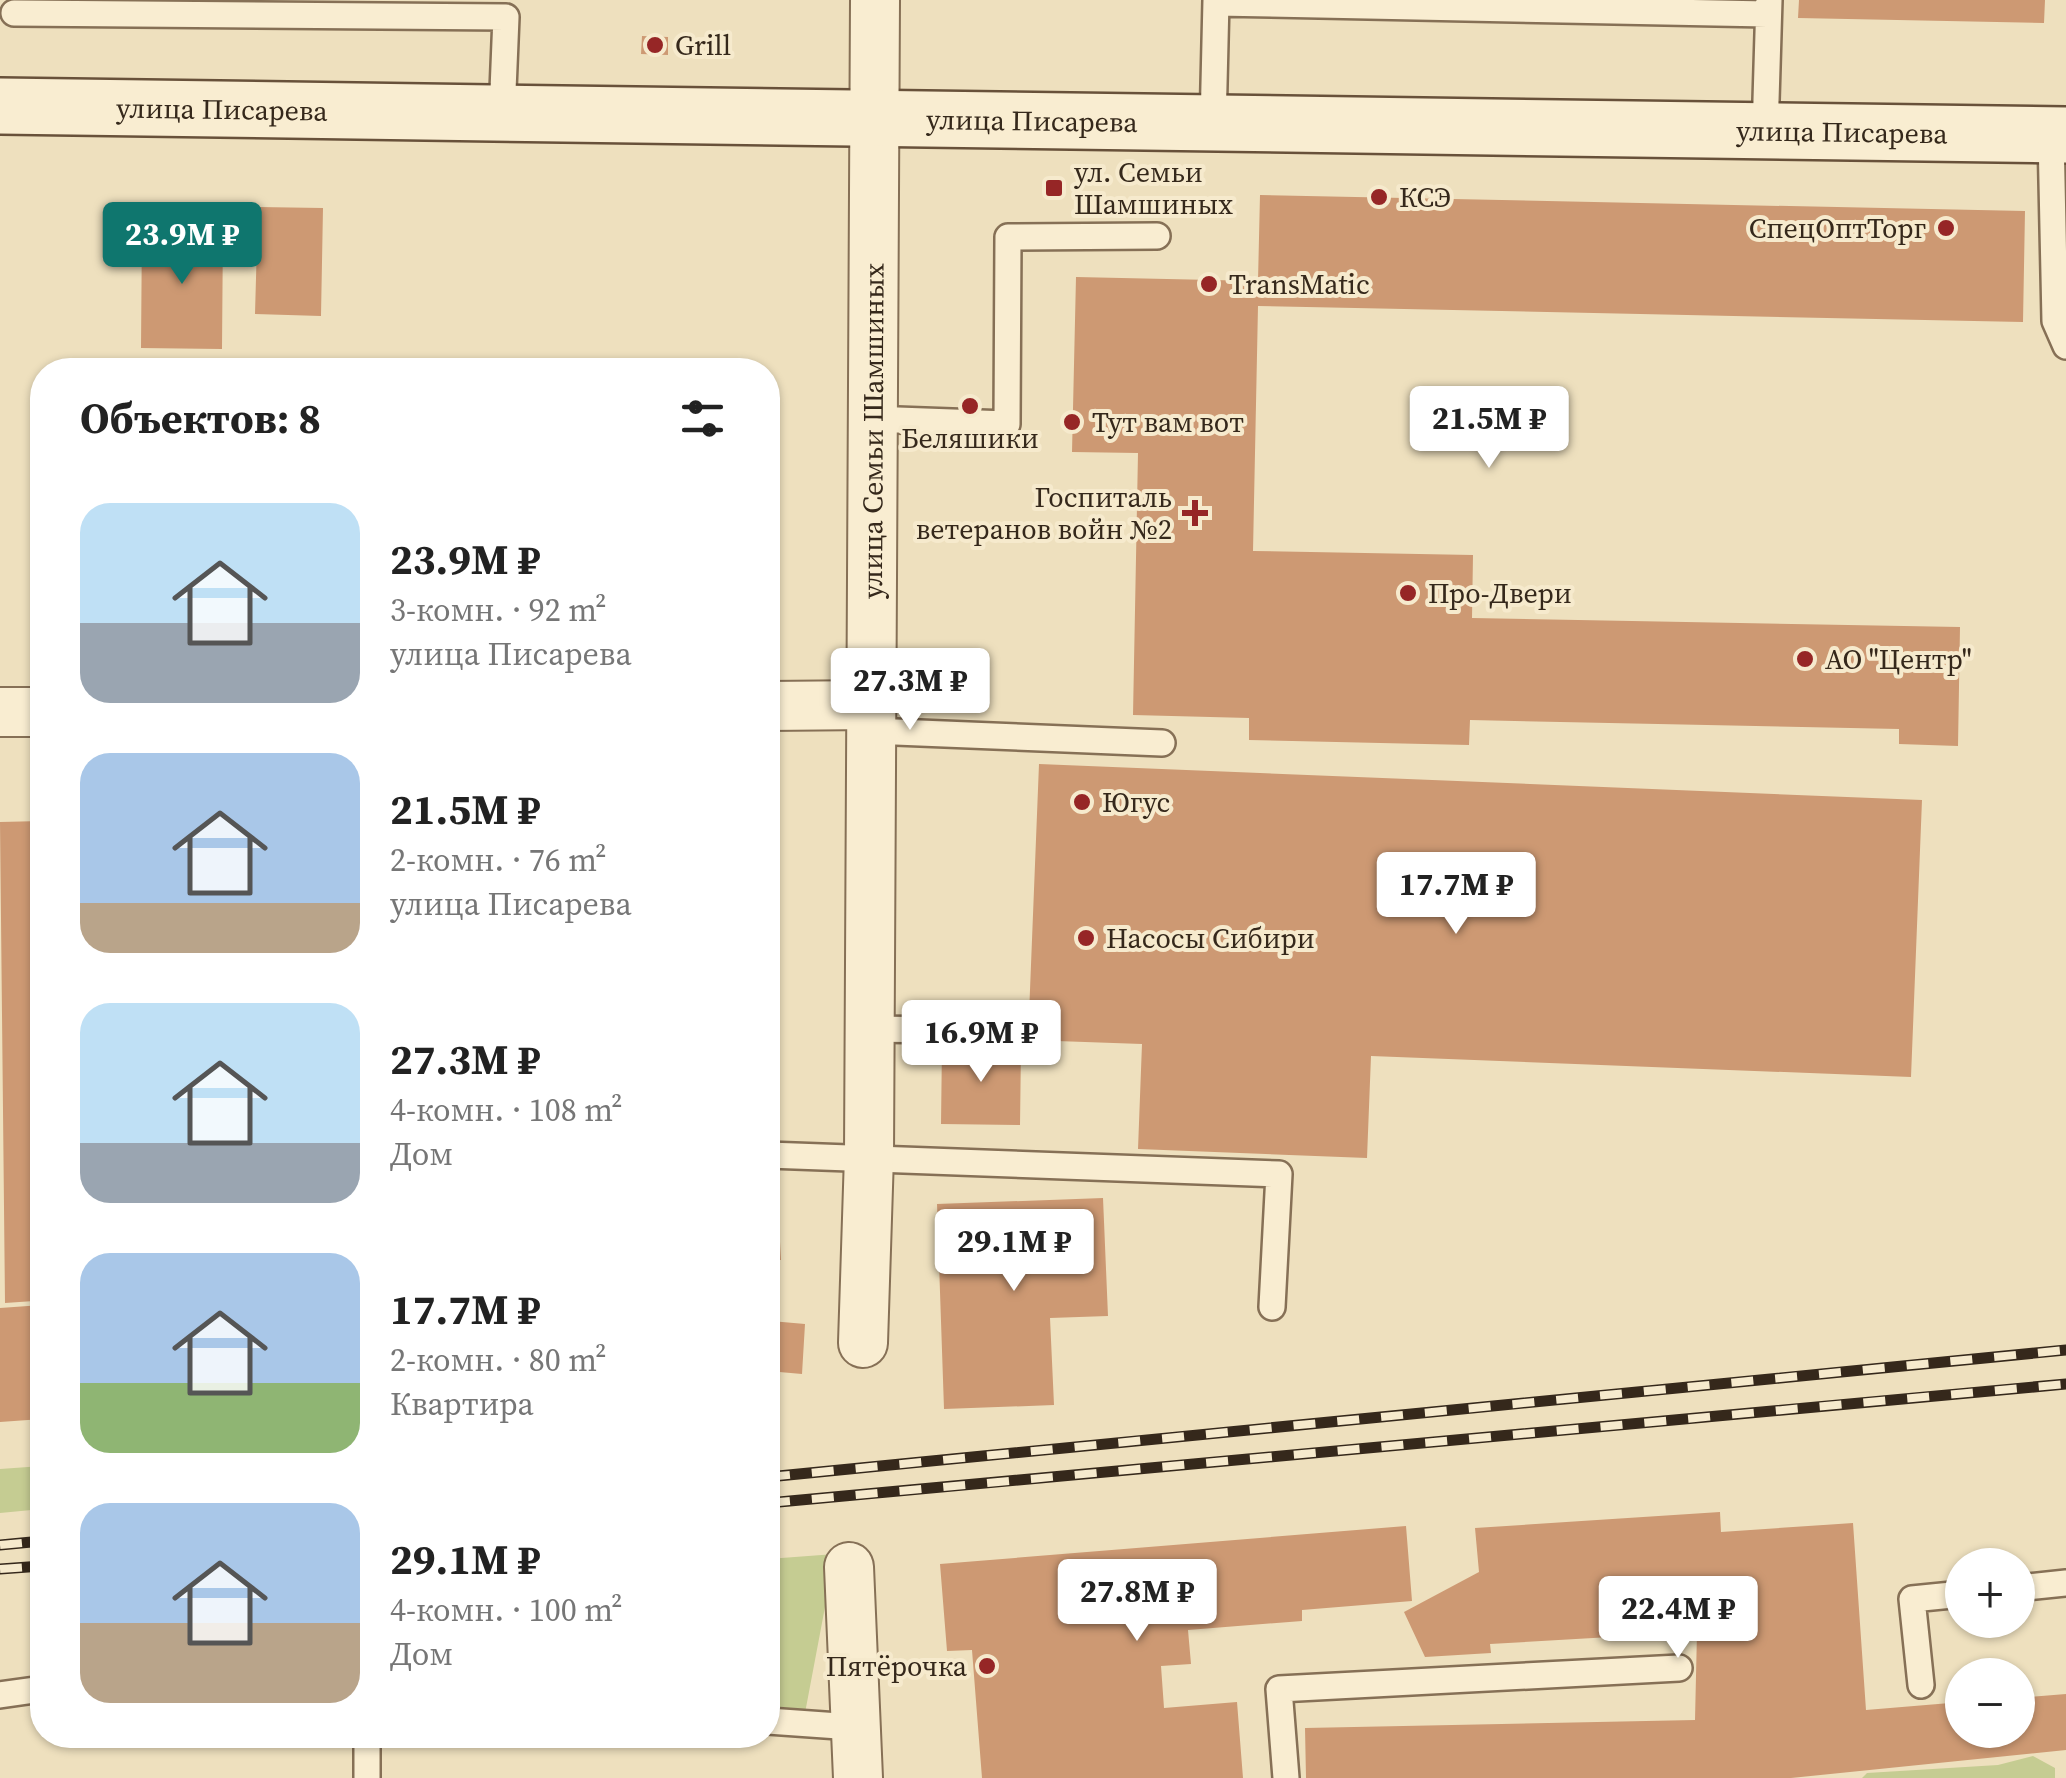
<!DOCTYPE html>
<html lang="ru">
<head>
<meta charset="utf-8">
<style>
	:root { --surface:#fff; --page:#f6f6f6; --text:#222; --muted:#767676; --accent:#0f766e }
	body { margin:0; font-family:"Source Serif 4",serif; background:var(--page); color:var(--text); height:100vh; display:flex; flex-direction:column; font-size:38px; white-space:nowrap }
	* { box-sizing:border-box; margin:0 }
	p { font-size:32px; color:var(--muted) }
	.icon { flex:none; width:55px; height:55px; fill:none; stroke:currentColor; stroke-width:2; stroke-linecap:round; stroke-linejoin:round }
	.map { position:relative; flex:1; overflow:hidden }
	.panel { position:absolute; left:30px; top:358px; width:750px; height:1390px; display:flex; flex-direction:column; background:var(--surface); border-radius:40px; box-shadow:0 2px 8px #0004 }
	.panel>* { flex:none }
	.controls { position:absolute; left:1945px; top:1548px; display:grid; gap:20px }
	.controls a { display:grid; place-items:center; width:90px; height:90px; border-radius:50%; background:var(--surface); box-shadow:0 2px 8px #0004; font-size:50px }
	.price { position:absolute; translate:-50% -85px; padding:0 22px; border-radius:10px; background:#fff; color:#222; font-size:32px; line-height:65px; filter:drop-shadow(0 2px 5px #0008) }
	.price::after { content:''; position:absolute; left:50%; top:60px; width:30px; height:22px; margin-left:-15px; background:inherit; clip-path:polygon(0 0,100% 0,50% 100%) }
	.price.selected { background:var(--accent); color:#fff }
	ul { padding:0; list-style:none }
	li { display:flex; align-items:center; gap:30px; height:250px; padding:0 50px }
	li span { display:grid; place-items:center; flex:none; width:280px; height:200px; border-radius:30px; color:#555 }
	li>.icon { margin-inline-start:auto }
	span .icon { width:120px; height:120px; fill:#fffc; stroke-width:1 }
	li b { font-size:42px }
	h2 { display:flex; justify-content:space-between; align-items:center; height:120px; padding:0 50px; font-size:42px }
	.map>svg:first-child { display:block }
	.green { fill:#c5cc92 }
	.building { fill:#cd9973 }
	.lines { fill:none; stroke-linecap:round; stroke-linejoin:round }
	.lane-casing { stroke:#867056; stroke-width:30 }
	.street-casing { stroke:#867056; stroke-width:52 }
	.secondary-casing { stroke:#68513a; stroke-width:60 }
	.lane { stroke:#f9edd1; stroke-width:25 }
	.street { stroke:#f9edd1; stroke-width:48 }
	.secondary { stroke:#f9edd1; stroke-width:55 }
	.rail-casing { stroke:#35281b; stroke-width:11 }
	.rail { stroke:#f6eacd; stroke-width:8; stroke-dasharray:22; stroke-linecap:butt }
	.poi-dot { fill:#962626; stroke:#f6eacd; stroke-width:4 }
	.labels { text-anchor:middle; stroke-width:8; stroke-linejoin:round; paint-order:stroke }
	.poi-label { font-size:28px; fill:#35281b; stroke:#f6eacd; text-anchor:start }
	.street-label { font-size:28px; fill:#35281b; stroke:#f6eacd }
</style>
</head>
<body>
<div class="map">
<svg width="2066" height="1778" viewBox="0 0 2066 1778">
	<rect width="100%" height="100%" fill="#eee0be"/>
	<path class="green" d="M42 1466V1509L0 1513V1469Z
		M835 1554 805 1713 768 1727V1559Z
		M2033 1756 2055 1768V1778H1862L1867 1773 1998 1765Z"/>
	<path class="building" d="M1799 0H2045L2044 23 1798 18Z
		M642 36 668 37V55L641 54Z
		M1260 195 2025 211 2023 322 1258 306 1253 551 1473 555 1472 618 1960 627 1958 746 1899 744V729L1470 720 1469 745 1249 740V718L1133 715 1138 453 1072 452 1076 277 1258 281Z
		M258 207 323 208 321 316 255 314Z
		M142 225 223 226 222 349 141 348Z
		M1039 764 1922 800 1911 1077 1371 1056 1367 1158 1138 1149 1142 1044 1028 1040Z
		M42 821V1283H34V1301L5 1303 0 822Z
		M942 1045 1021 1047 1020 1125 941 1124Z
		M768 1187H777L781 1260H768Z
		M1103 1198 1108 1316 1050 1318 1054 1405 944 1409 937 1204Z
		M42 1305V1419L0 1422V1308Z
		M771 1321 805 1324 802 1374 768 1371Z
		M1720 1512 1721 1532 1853 1523 1866 1710 1962 1702V1730H2018V1698L2066 1694V1750L1791 1778H1306L1305 1728 1695 1720 1697 1632 1490 1644 1491 1653 1425 1657 1404 1612 1479 1572 1475 1528Z
		M1406 1526 1412 1601 1302 1610V1621L1188 1630 1191 1664 1161 1666 1164 1708 1237 1702 1243 1778H982L972 1650 947 1651 940 1564Z"/>
	<g class="lines">
		<g class="lane-casing">
			<path id="lane" d="M1216 3 1767 14
				M14 13 506 17 502 115
				M1213 126 1216 0
				M1765 134 1769 0
				M2051 135 2055 321 2066 346
				M870 419 1007 424 1008 237 1157 236
				M871 731 1162 743
				M869 1029 1028 1031
				M768 1155 1279 1174 1272 1307
				M2018 1588 2066 1583
				M1921 1685 1912 1599 1962 1594
				M0 1695 42 1689
				M768 1721 853 1727
				M367 1735V1778
				M1286 1778 1279 1689 1679 1668"/>
		</g>
		<g class="street-casing">
			<g id="street">
				<path d="M768 706 871 705"/>
				<path d="M0 712H42"/>
				<path id="s1" d="M863 1343 869 1156 875 0"/>
				<path d="M849 1567 858 1778"/>
			</g>
		</g>
		<g class="secondary-casing">
			<g id="secondary">
				<path id="s2" d="M0 106 2066 135"/>
			</g>
		</g>
		<use href="#lane" class="lane"/>
		<use href="#street" class="street"/>
		<use href="#secondary" class="secondary"/>
		<g class="rail-casing">
			<path id="rail" d="M768 1477 2066 1350
				M768 1503 2066 1384
				M0 1545 42 1541
				M0 1569 42 1566"/>
		</g>
		<use href="#rail" class="rail"/>
	</g>
	<g class="poi-dot">
		<circle cx="655" cy="45" r="10"/>
		<rect x="1044" y="178" width="20" height="20" rx="5"/>
		<circle cx="1379" cy="197" r="10"/>
		<circle cx="1946" cy="228" r="10"/>
		<circle cx="1209" cy="284" r="10"/>
		<circle cx="970" cy="406" r="10"/>
		<circle cx="1072" cy="422" r="10"/>
		<path d="M1190 498h10v10h10v10h-10v10h-10v-10h-10v-10h10z"/>
		<circle cx="1408" cy="593" r="10"/>
		<circle cx="1805" cy="659" r="10"/>
		<circle cx="1082" cy="802" r="10"/>
		<circle cx="1086" cy="938" r="10"/>
		<circle cx="987" cy="1666" r="10"/>
	</g>
	<g class="labels">
		<g class="poi-label">
			<text x="675" y="55">Grill</text>
			<text x="1074" y="182">ул. Семьи<tspan x="1074" dy="32">Шамшиных</tspan></text>
			<text x="1399" y="207">КСЭ</text>
			<text x="1926" y="238" text-anchor="end">СпецОптТорг</text>
			<text x="1229" y="294">TransMatic</text>
			<text x="1092" y="432">Тут вам вот</text>
			<text x="970" y="448" text-anchor="middle">Беляшики</text>
			<text x="1172" y="507" text-anchor="end">Госпиталь<tspan x="1172" dy="32">ветеранов войн №2</tspan></text>
			<text x="1428" y="603">Про-Двери</text>
			<text x="1825" y="669">АО "Центр"</text>
			<text x="1102" y="812">Югус</text>
			<text x="1106" y="948">Насосы Сибири</text>
			<text x="967" y="1676" text-anchor="end">Пятёрочка</text>
		</g>
		<g class="street-label">
			<text dy="10" stroke="none"><textPath href="#s2" startOffset="222">улица Писарева</textPath></text>
			<text dy="10" stroke="none"><textPath href="#s2" startOffset="1032">улица Писарева</textPath></text>
			<text dy="10" stroke="none"><textPath href="#s2" startOffset="1842">улица Писарева</textPath></text>
			<text dy="10" stroke="none"><textPath href="#s1" startOffset="912">улица Семьи Шамшиных</textPath></text>
		</g>
	</g>
</svg>
<div class="controls">
<a>+</a>
<a>−</a>
</div>
<b class="price selected" style="left:182px;top:287px">23.9M ₽</b>
<b class="price" style="left:1489px;top:471px">21.5M ₽</b>
<b class="price" style="left:910px;top:733px">27.3M ₽</b>
<b class="price" style="left:1456px;top:937px">17.7M ₽</b>
<b class="price" style="left:981px;top:1085px">16.9M ₽</b>
<b class="price" style="left:1014px;top:1294px">29.1M ₽</b>
<b class="price" style="left:1137px;top:1644px">27.8M ₽</b>
<b class="price" style="left:1678px;top:1661px">22.4M ₽</b>
<section class="panel">
<h2>Объектов: 8<svg class="icon" aria-label="filters" viewBox="0 0 24 24"><path d="M4 7h16M4 17h16"/><circle cx="9" cy="7" r="2"/><circle cx="15" cy="17" r="2"/></svg></h2>
<ul>
<li><span style="background:linear-gradient(#bfe0f5 60%,#9aa5b1 0)"><svg class="icon" aria-label="home" viewBox="0 0 24 24"><path d="M3 11l9-7 9 7M6 9v11h12V9"/></svg></span><div><b>23.9M ₽</b><p>3-комн. · 92 m²</p><p>улица Писарева</p></div></li>
<li><span style="background:linear-gradient(#a9c7e8 75%,#b9a48a 0)"><svg class="icon" aria-label="home" viewBox="0 0 24 24"><path d="M3 11l9-7 9 7M6 9v11h12V9"/></svg></span><div><b>21.5M ₽</b><p>2-комн. · 76 m²</p><p>улица Писарева</p></div></li>
<li><span style="background:linear-gradient(#bfe0f5 70%,#9aa5b1 0)"><svg class="icon" aria-label="home" viewBox="0 0 24 24"><path d="M3 11l9-7 9 7M6 9v11h12V9"/></svg></span><div><b>27.3M ₽</b><p>4-комн. · 108 m²</p><p>Дом</p></div></li>
<li><span style="background:linear-gradient(#a9c7e8 65%,#8fb573 0)"><svg class="icon" aria-label="home" viewBox="0 0 24 24"><path d="M3 11l9-7 9 7M6 9v11h12V9"/></svg></span><div><b>17.7M ₽</b><p>2-комн. · 80 m²</p><p>Квартира</p></div></li>
<li><span style="background:linear-gradient(#a9c7e8 60%,#b9a48a 0)"><svg class="icon" aria-label="home" viewBox="0 0 24 24"><path d="M3 11l9-7 9 7M6 9v11h12V9"/></svg></span><div><b>29.1M ₽</b><p>4-комн. · 100 m²</p><p>Дом</p></div></li>
</ul>
</section>
</div>
</body>
</html>
